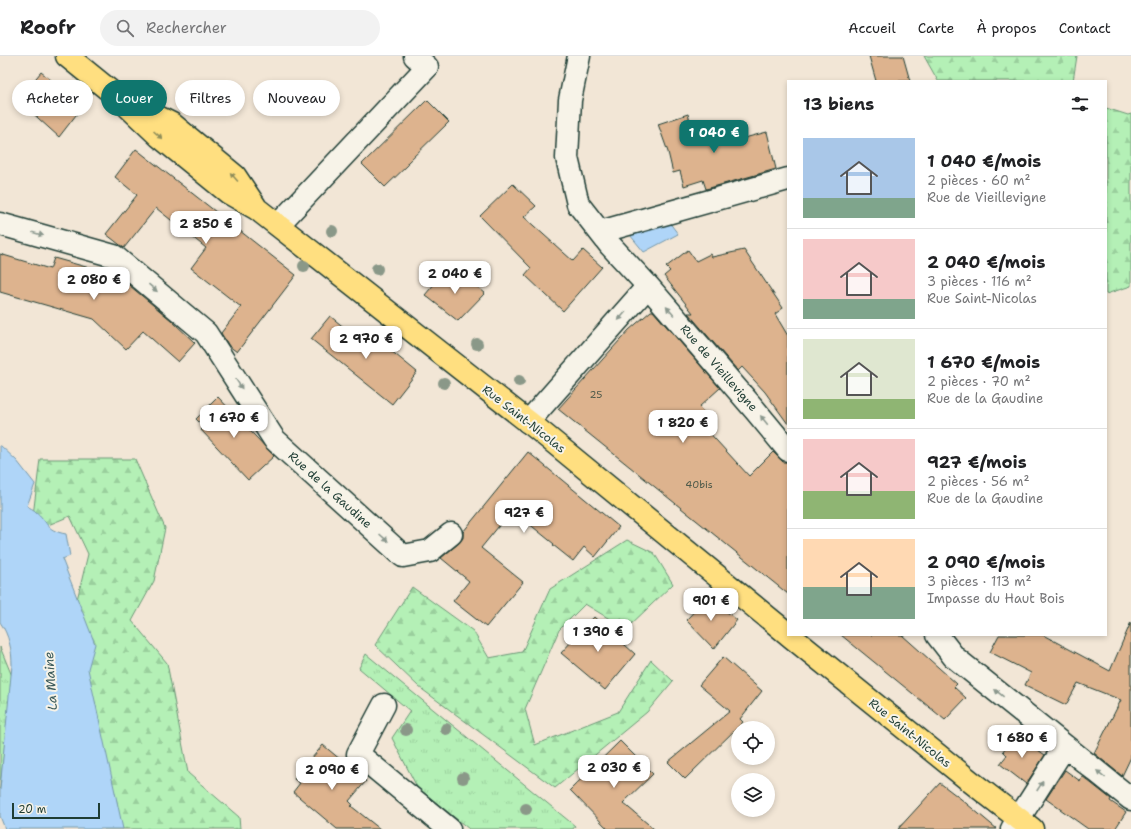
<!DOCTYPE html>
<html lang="fr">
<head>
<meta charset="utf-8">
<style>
	:root { --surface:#fff; --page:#f2f2f2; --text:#202124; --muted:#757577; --line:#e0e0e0; --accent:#0f766e }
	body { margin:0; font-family:"Shantell Sans",sans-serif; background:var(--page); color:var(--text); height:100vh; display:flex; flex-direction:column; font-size:15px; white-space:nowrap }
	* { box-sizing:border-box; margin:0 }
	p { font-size:13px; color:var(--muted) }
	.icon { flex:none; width:22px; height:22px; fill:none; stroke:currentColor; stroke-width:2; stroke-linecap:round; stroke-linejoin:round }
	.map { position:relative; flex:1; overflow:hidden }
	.details { position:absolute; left:787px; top:24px; width:320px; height:556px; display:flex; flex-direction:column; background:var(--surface); border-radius:0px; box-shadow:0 2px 6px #0003 }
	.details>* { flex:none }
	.guide { position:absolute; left:12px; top:24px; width:380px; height:36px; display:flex; gap:8px }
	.buttons { position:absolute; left:731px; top:665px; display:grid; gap:8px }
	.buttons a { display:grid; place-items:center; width:44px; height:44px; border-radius:50%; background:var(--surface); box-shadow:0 2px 6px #0003; font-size:20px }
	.scale { position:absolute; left:12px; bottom:10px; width:88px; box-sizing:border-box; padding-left:4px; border:2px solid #1f3d34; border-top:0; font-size:11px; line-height:14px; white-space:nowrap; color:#1f3d34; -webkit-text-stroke:3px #f7f3e8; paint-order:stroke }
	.price { position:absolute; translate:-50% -34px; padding:0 9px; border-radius:8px; background:#fff; color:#222; font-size:13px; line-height:26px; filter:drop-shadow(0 1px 2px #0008) }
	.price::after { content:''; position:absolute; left:50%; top:24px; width:12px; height:9px; margin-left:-6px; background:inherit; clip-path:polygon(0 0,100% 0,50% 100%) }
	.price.active { background:var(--accent); color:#fff }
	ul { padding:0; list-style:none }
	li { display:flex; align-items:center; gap:12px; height:100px; padding:0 16px }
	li+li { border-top:1px solid var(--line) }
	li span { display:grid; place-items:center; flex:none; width:112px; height:80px; border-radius:0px; color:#555 }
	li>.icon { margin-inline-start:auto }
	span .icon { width:48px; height:48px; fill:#fffc; stroke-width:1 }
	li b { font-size:17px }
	h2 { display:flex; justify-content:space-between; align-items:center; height:48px; padding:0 16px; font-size:17px }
	.pill { padding:0 14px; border-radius:18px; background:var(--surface); box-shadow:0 2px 6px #0003; font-size:14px; line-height:36px }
	.pill.active { background:var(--accent); color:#fff }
	header { display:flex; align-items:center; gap:24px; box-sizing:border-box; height:56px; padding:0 20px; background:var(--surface); border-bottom:1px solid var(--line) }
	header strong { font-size:19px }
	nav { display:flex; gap:22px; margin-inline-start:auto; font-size:14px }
	.search { width:280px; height:36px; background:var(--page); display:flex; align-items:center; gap:10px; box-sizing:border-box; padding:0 14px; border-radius:22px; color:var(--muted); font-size:15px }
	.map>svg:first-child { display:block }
	.grass { fill:url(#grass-tufts); stroke:#6a9675 }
	.forest { fill:url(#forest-firs); stroke:#6a9675 }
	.water { fill:#afd5f8; stroke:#7598aa }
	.building { fill:#ddb38e; stroke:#1f3d34 }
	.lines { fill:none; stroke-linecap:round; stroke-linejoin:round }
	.minor-casing { stroke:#1f3d34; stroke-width:25 }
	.major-casing { stroke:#1f3d34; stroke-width:25 }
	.minor { stroke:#f7f3e8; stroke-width:22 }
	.major { stroke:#ffdf80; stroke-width:22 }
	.tree { fill:#8a9888 }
	.oneway { fill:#8f8e5a }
	.oneway2 { fill:#8b988e }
	.labels { text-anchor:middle; stroke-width:4; stroke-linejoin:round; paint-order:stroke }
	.number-label { font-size:10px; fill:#4e5a4a }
	.street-label { font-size:12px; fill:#1f3d34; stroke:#f7f3e8 }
	.water-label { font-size:13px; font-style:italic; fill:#3c5b5b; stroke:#f7f3e8 }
</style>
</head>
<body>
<header>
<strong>Roofr</strong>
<div class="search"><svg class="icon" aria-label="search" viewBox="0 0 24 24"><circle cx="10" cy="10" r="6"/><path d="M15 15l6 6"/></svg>Rechercher</div>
<nav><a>Accueil</a><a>Carte</a><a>À propos</a><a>Contact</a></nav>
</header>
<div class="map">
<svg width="1131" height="773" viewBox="0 0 1131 773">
	<defs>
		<pattern id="grass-tufts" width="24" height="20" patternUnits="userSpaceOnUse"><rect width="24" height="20" fill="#b4f0b6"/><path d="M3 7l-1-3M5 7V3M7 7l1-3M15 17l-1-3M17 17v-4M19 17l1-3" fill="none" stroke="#9acf9d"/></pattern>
		<pattern id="forest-firs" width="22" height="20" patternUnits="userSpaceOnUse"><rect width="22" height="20" fill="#b4f0b6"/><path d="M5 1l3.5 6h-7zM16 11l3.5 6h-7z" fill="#9acf9d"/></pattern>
	</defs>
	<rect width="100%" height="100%" fill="#f2e6d6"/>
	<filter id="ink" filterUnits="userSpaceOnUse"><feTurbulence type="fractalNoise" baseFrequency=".025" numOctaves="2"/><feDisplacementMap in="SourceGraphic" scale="8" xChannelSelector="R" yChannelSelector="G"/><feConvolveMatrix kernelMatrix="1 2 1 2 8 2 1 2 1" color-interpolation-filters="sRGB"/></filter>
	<g filter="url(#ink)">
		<path class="grass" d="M0 591 12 620 0 733Z
			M366 598 575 770 573 773H469L417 731 392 682 410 655 359 612Z"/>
		<path class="forest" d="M924 0H1077L1073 25H938Z
			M1106 52 1128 59 1131 58V230L1106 238Z
			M40 403H135L165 472 154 525 132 565 167 607 188 717 239 761 240 773H104L71 569 88 498 70 460 31 476Z
			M627 484 654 497 673 528 626 573 585 548 559 574 525 653 535 689 618 656 651 604 673 625 647 656 555 732 419 631 375 589 412 531 473 575 489 602 522 596 550 533Z"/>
		<path class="water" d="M669 166 678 178 644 196 630 179Z
			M0 389 17 405 35 428 27 450C30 452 33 453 35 455 49 466 44 474 66 478L70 500 62 503 95 588 88 613 123 773H5L0 760V733L12 609C12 594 9 579 0 566Z"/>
		<path class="building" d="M869 0H903L910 25H876Z
			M41 16 83 50 59 81 18 44Z
			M427 44 449 66 407 107 408 109 385 131 362 108Z
			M688 58 692 73 712 67 718 89 767 76 776 113 706 133 703 124 684 130 680 115 673 117 668 96 658 68Z
			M136 93 296 219 237 296 229 290 221 277 241 251 191 212 206 192 156 152 124 192 106 178 137 139 115 121Z
			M513 128 536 150 524 161 573 205 583 194 602 211 563 255 525 219 531 212 480 160Z
			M688 194 696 205 710 198 712 201 744 194 783 252 775 258 788 280V368L765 336 742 311 738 315 688 257H693L664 220 670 215 666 211Z
			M0 198 50 213 54 202 118 220 171 264 195 287 178 306 143 275 126 293 94 263 0 236Z
			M456 214 485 237 458 265 425 239 441 220 447 225Z
			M651 255H653L720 332 699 351 712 365 705 372 749 420 773 396 783 406H788V538L558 353 629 274Z
			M330 260 367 290 374 281 417 316 392 348 311 283Z
			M218 341 274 400 248 424 201 374 204 371 196 363Z
			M528 396 619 471 595 501 584 491 573 505 553 489 554 488 512 454 481 492 523 526 486 571 453 545 469 525 441 502 459 487 463 482V476Z
			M708 541 737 564 714 593 686 564Z
			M594 561 635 598 605 634 561 597Z
			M1131 566V701L1122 720 1094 697 1121 644 1078 627 1066 649 1025 629 1031 617 990 596 999 579H1043L1110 615Z
			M841 579H902L957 628 954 631 966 642 945 664Z
			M723 601 762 635 740 663 743 666 685 723 668 706 730 655 699 629Z
			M1016 678 1045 699 1026 728 1000 708 1007 699 1003 695Z
			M620 685 653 718 623 747 654 773H608L570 734Z
			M323 689 366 725 349 745 353 749 351 750 380 773H337L293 736 300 727 294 723Z
			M1065 714 1080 725 1082 720 1111 743 1110 745 1126 756 1115 773H1088L1046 743Z
			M940 727 961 743 997 773H898Z"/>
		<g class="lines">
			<g class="minor-casing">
				<path id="minor" d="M579 0 570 44 567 102 578 148 610 189 648 230 755 354 788 394
					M0 168 114 200 206 277 274 383 403 500 430 495 451 478
					M278 169 427 11 415 0
					M600 176 788 123
					M528 366 648 230
					M937 579 954 601 1131 743
					M384 649 358 698 449 773
					M1012 773 1065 690"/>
			</g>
			<g class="major-casing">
				<path id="major" d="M67 0 120 43 159 80 229 137 257 153 535 371 788 578
					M138 51 172 68 235 120 255 150
					M789 579 970 725 1032 773"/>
			</g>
			<use href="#minor" class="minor"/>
			<use href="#major" class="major"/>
		</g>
		<g class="tree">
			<circle cx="332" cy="175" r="6"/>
			<circle cx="304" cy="210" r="6"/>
			<circle cx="377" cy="213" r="6"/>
			<circle cx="391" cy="282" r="6"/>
			<circle cx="477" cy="288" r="6"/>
			<circle cx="519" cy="325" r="6"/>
			<circle cx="444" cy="327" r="6"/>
			<circle cx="446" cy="673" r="6"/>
			<circle cx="406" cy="674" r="6"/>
			<circle cx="463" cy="722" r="6"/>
			<circle cx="526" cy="753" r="6"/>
		</g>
		<defs><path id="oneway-solid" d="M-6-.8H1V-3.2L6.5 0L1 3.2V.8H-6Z"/></defs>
		<g class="oneway">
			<use href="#oneway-solid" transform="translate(158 79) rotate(42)"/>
			<use href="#oneway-solid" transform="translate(234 121) rotate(-131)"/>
		</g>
		<g class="oneway2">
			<use href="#oneway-solid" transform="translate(38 178) rotate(16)"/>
			<use href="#oneway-solid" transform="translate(153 232) rotate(40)"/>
			<use href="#oneway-solid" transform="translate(670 255) rotate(-131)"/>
			<use href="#oneway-solid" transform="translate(622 260) rotate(131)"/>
			<use href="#oneway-solid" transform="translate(239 328) rotate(57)"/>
			<use href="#oneway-solid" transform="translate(764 364) rotate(-129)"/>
			<use href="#oneway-solid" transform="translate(384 482) rotate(42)"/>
			<use href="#oneway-solid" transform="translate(999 637) rotate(-141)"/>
			<use href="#oneway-solid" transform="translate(1101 718) rotate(-141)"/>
			<use href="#oneway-solid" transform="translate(1040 730) rotate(-57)"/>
		</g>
	</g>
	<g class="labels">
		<g class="number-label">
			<text x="596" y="342">25</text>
			<text x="699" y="432">40bis</text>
		</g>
		<g class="street-label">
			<text transform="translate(719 312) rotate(49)" y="4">Rue de Vieillevigne</text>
			<text transform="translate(524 363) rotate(38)" y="4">Rue Saint-Nicolas</text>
			<text transform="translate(330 434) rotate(42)" y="4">Rue de la Gaudine</text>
			<text transform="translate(910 677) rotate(39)" y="4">Rue Saint-Nicolas</text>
		</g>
		<g class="water-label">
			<text transform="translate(50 625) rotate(-94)" y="5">La Maine</text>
		</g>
	</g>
</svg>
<div class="buttons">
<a><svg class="icon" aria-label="locate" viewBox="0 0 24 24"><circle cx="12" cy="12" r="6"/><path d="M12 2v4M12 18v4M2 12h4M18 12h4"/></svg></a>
<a><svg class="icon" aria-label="layers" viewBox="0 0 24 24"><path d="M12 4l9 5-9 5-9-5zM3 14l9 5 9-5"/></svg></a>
</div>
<div class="scale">20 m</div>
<b class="price active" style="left:714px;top:98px">1 040 €</b>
<b class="price" style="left:206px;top:189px">2 850 €</b>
<b class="price" style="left:455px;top:239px">2 040 €</b>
<b class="price" style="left:94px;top:245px">2 080 €</b>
<b class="price" style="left:366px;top:304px">2 970 €</b>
<b class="price" style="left:234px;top:383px">1 670 €</b>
<b class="price" style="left:683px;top:388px">1 820 €</b>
<b class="price" style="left:524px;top:478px">927 €</b>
<b class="price" style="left:711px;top:566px">901 €</b>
<b class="price" style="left:598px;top:597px">1 390 €</b>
<b class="price" style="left:1022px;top:703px">1 680 €</b>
<b class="price" style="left:614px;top:733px">2 030 €</b>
<b class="price" style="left:332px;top:735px">2 090 €</b>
<div class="guide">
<a class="pill">Acheter</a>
<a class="pill active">Louer</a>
<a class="pill">Filtres</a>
<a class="pill">Nouveau</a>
</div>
<section class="details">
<h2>13 biens<svg class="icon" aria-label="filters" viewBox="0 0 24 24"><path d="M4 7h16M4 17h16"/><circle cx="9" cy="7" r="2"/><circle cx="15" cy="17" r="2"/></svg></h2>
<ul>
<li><span style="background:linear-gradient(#a9c7e8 75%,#7fa58c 0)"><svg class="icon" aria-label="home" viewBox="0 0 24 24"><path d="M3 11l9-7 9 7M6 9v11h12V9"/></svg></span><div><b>1 040 €/mois</b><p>2 pièces · 60 m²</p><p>Rue de Vieillevigne</p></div></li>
<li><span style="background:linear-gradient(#f6c9c9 75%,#7fa58c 0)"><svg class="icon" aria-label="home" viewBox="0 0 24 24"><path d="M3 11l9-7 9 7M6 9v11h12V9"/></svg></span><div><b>2 040 €/mois</b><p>3 pièces · 116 m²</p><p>Rue Saint-Nicolas</p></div></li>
<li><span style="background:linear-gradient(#dfe7d0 75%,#8fb573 0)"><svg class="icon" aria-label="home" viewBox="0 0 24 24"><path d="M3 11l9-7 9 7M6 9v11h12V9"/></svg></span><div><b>1 670 €/mois</b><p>2 pièces · 70 m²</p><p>Rue de la Gaudine</p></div></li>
<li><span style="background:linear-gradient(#f6c9c9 65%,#8fb573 0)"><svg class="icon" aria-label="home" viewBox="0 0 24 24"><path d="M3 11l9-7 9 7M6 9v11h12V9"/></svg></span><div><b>927 €/mois</b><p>2 pièces · 56 m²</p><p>Rue de la Gaudine</p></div></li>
<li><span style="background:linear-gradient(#ffd9b3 60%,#7fa58c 0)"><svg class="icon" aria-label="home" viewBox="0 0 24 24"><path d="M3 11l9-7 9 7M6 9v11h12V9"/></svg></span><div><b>2 090 €/mois</b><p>3 pièces · 113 m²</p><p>Impasse du Haut Bois</p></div></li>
</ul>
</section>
</div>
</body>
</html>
